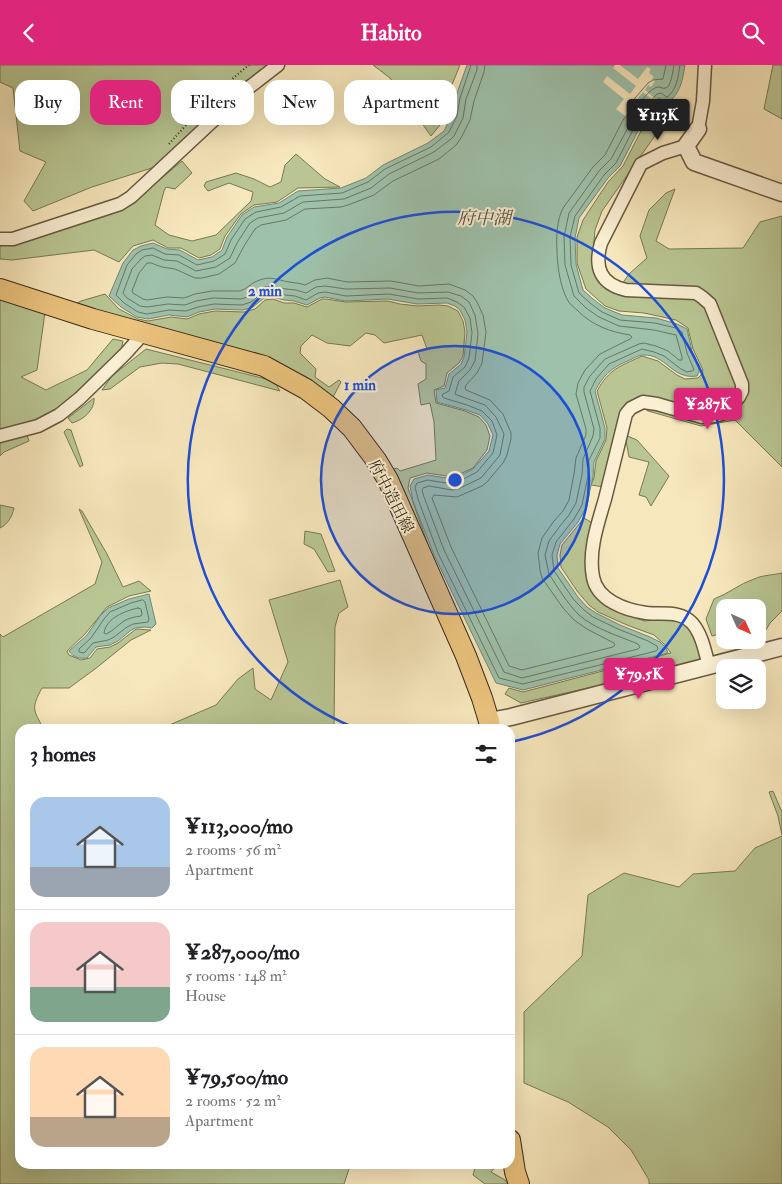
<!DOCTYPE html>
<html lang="en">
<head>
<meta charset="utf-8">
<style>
	:root { --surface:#fff; --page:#f2f2f2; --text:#202124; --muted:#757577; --line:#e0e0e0; --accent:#db2777 }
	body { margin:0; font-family:"IM FELL Double Pica","Noto Serif JP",serif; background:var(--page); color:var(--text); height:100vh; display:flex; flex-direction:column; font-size:19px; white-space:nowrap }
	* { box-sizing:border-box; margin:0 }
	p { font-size:16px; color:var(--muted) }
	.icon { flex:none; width:28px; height:28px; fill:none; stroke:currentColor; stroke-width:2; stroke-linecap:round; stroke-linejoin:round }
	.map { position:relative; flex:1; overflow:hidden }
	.details { position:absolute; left:15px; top:659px; width:500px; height:445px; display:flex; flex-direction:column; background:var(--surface); border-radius:15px; box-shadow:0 5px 20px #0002 }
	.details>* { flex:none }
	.guide { position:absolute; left:15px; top:15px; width:500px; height:45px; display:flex; gap:10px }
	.needle { width:32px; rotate:135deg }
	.controls { position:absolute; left:716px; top:534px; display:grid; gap:10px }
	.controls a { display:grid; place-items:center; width:50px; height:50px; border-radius:10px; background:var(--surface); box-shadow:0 5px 20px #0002; font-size:25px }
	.price { position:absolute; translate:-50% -42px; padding:0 11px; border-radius:5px; background:var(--accent); color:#fff; font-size:16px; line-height:32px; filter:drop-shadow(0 1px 2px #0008) }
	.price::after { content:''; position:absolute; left:50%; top:30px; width:15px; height:11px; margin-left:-8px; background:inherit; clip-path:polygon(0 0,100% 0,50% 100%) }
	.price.on { background:#222; color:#fff }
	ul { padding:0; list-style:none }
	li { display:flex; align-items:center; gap:15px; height:125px; padding:0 15px }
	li+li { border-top:1px solid var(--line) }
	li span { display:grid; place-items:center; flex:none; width:140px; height:100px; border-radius:15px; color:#555 }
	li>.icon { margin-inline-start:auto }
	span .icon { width:60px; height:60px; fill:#fffc; stroke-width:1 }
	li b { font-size:21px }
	h2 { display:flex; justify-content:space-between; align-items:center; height:60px; padding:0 15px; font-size:21px }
	.chip { padding:0 18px; border-radius:15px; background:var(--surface); box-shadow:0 5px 20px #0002; font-size:18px; line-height:45px }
	.chip.on { background:var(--accent); color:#fff }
	header { display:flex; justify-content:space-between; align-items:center; height:65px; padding:0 15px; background:var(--accent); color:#fff; font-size:22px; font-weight:700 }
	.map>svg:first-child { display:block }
	.green { fill:#b9c693; stroke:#787855 }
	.water { fill:#9ec1ab; stroke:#758570 }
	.pier { fill:#f7e7bc }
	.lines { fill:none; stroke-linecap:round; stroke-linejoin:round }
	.shore { stroke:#6a7661; stroke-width:1 }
	.minor-casing { stroke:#675940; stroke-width:15 }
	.tertiary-casing { stroke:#675940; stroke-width:19 }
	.primary-casing { stroke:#372a17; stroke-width:22 }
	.path { stroke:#372a17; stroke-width:2; stroke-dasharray:1 2.5; stroke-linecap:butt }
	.minor { stroke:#faefd3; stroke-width:12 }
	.tertiary { stroke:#faefd3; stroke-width:16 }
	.primary { stroke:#ecc47e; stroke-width:20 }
	.ring { fill:none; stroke:#1d4ed8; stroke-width:2.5 }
	.labels { text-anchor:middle; stroke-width:4; stroke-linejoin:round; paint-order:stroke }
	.street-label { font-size:16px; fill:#372a17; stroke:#faefd3 }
	.water-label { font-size:18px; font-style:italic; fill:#51503c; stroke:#faefd3 }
	.centre { fill:#1d4ed8; stroke:#faefd3; stroke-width:2.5 }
	.ring-label { font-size:15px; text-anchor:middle; font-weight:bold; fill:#1d4ed8; stroke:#faefd3; stroke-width:4; stroke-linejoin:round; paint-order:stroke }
</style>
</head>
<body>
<header><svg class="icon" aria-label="back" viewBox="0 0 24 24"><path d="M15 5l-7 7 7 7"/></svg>Habito<svg class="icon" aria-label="search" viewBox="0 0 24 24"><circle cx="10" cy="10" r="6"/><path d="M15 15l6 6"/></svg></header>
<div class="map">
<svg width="782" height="1119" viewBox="0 0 782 1119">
	<rect width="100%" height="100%" fill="#f7e7bc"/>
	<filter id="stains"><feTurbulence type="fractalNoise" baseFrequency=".004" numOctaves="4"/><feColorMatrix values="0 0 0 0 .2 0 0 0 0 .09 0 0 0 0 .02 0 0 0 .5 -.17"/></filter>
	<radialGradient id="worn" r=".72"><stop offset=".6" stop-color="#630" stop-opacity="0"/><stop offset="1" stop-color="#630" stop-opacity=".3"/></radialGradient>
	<path class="green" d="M0 0H269L158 101 92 122 33 146 24 136 46 97 20 86 13 23 0 17Z
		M373 0H460L447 32 444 55 431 71 390 13Z
		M773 0H782V54L764 44Z
		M649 61H656L659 65 602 146 595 165 593 187 594 202 601 219 615 229 629 209 647 193 640 171 649 145 666 128 675 124 656 176 669 184 743 183 760 157 782 151V402L735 355 701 361 648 346 635 338 604 422 591 420 594 413 596 396 606 375 607 363 597 326C610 303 619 302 642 291L658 296 677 310 685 314 698 313 701 310 703 305 693 284 688 263 676 255 644 248 619 246 605 241 586 224 577 198V172L583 155 608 117 623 101 641 66Z
		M296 89 325 114 340 122 298 123 277 137 254 140 241 149 225 171 220 184 211 190 199 193 181 183H168L153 175 133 181 119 197 94 185 12 195 0 194V181L14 180 146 126 182 96 192 108 175 124 166 122 164 126 155 160 169 170 192 176 216 170 251 136 253 127 229 118 208 126 204 121 206 117 236 108 254 114 270 122 281 117 285 100Z
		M105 229 119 244 138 254 148 256 171 252 187 254 199 249 215 246 244 247 255 244 265 235 273 234 284 238H294L307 242 322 234H326L346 237 388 236 400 239 418 241 439 240 448 241 458 246 463 256 465 267 463 291 459 298 447 308 444 321 434 325 436 338 465 346 479 352 486 360 490 371 487 385 473 403 453 412 427 408 410 413 408 423 430 485 428 486 388 406 397 403 400 406 436 395 434 357 430 338 421 340 418 319 426 314V299L421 296 418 287 427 284 422 270 384 278 375 270 366 268 350 281 327 278 312 270 301 281 300 288 316 304 315 312 329 322 339 315 341 317 331 336 73 240 81 236Z
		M0 235 45 247 37 305 21 312 46 325 87 305 113 274 123 276 121 286 57 345 35 356 0 365Z
		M146 284 274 316 280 326 178 299 162 298 140 302 110 324 102 325 112 311Z
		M94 333C95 345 83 355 72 358L68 353Z
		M67 364 71 365 83 400 80 402 64 367Z
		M27 370 29 376 4 387 0 391V377Z
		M625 370 637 375 669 411 651 441 646 432 639 430 649 397 629 392Z
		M0 440 14 443C12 452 8 459 0 463Z
		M79 444 82 446 107 489 123 522 139 516 151 526 129 531 107 542 85 569 67 586 69 590 81 595 90 593 97 584 110 582 118 578 136 564 151 565 131 575 95 604 69 623H42C31 643 33 645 44 664H20V1099H346L350 1101 344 1119H0V569L3 572 95 519 102 497Z
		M584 453 594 459 592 523 627 549 644 556 676 553 691 562 705 597 521 638 505 629 509 623 523 627 671 588 664 579 654 570 627 560 598 547 589 540 577 526 561 502 560 490 562 480Z
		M305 466 321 469 335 506 328 507 314 484 304 479Z
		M782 508V546L770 558 763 570 758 574V542H725V567L712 571 706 554 714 534C728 529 739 519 754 514 763 510 773 510 782 508Z
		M340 515 348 542 339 548 335 562 334 664H160L216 640 238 614 253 603 255 624 271 635 288 597 269 535Z
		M773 726 781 745H782V770L778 751 769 727Z
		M782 771V1119H649V1115L631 1085 608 1062 568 1037 524 1018V947L582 891 588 830 624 808 679 822 693 809 735 806 755 783Z
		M476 1099H498L491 1107 505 1115 508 1119H485L473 1110Z"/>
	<path class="water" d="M467 0H685C682 17 681 27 667 39L659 33 649 45V46L660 55 648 57 639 64 620 101 608 113 579 153 575 173 576 199 583 225 593 234 605 243 622 250 656 253 677 259 687 264 692 286 699 301V307L697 311C672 315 666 289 643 290 638 290 631 295 625 297 610 304 603 311 595 326L605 363V374L594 397 593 412 590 425 587 441 578 457 560 479 557 490 558 503 578 532 587 542 596 548 620 560 650 572 660 577 666 583 668 588 523 625 496 618 434 490 413 436 410 421 414 414 428 410 453 414 473 404 489 386 493 370 488 359 480 350 466 345 437 337 436 325 445 323 449 309 461 299 464 292 467 267 465 255 460 245 455 241 447 238 417 239 388 234 345 236 325 232 320 233 307 240 294 236 284 235 272 232 264 233 253 242 243 245 215 244 199 247 187 252 169 250 148 254 137 252 121 242 109 231 123 198 133 185 141 181 153 178 167 184 180 185 198 195 212 192 222 185 227 172 242 150 254 142 279 138 298 126 341 123 366 113 383 100 428 78 444 66 452 50 456 31Z
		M149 529 156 559 152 563 145 562 135 563 130 566 118 576 110 580 96 582 87 593C79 594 73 592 69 586L87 570 100 551 108 543 129 534Z"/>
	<path class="pier" d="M615 0H620L638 14 647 2 651 4 649 8 654 12 652 14 655 16 651 22 648 20 645 25 657 35 655 37 643 27 638 33 651 43 649 45 637 35 632 40 636 43 628 53 616 44 624 34 603 17 607 11 630 29 636 21 613 3Z"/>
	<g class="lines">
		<path class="shore" d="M471 0 460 33 457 51 449 67 431 82 385 104 368 117 342 128 300 131 281 142 256 147 245 154 231 175 225 189 214 196 197 200 179 190 165 189 153 183 142 185 136 189 127 200 116 230 124 238 138 247 147 249 169 245 186 246 198 242 214 239 242 240 251 237 262 228 271 227 285 230 295 231 306 235 318 228 325 227 346 231 389 229 418 234 447 233 457 237 464 242 470 253 472 268 469 293 465 302 453 312 449 326 443 329 442 331 444 333 467 340 482 346 492 356 497 370 493 388 477 407 456 418 452 419 428 415 417 418 415 422 418 434 438 488 499 613 523 619 656 586 658 584 657 581 648 576 618 564 593 552 584 545 574 535 554 506 552 490 556 477 574 454 582 440 588 411 589 395 600 373V363L590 326 596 314 609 299 642 284 654 287 664 291 681 304 687 307 692 306 694 305 687 288 682 267 676 263 655 258 620 255 602 247 590 238 579 228 571 200 570 172 575 151 604 110 616 98 635 61 645 52 644 46 645 42 657 29 661 28 667 32C677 25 678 12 680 0
			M477 0V5L466 34 463 53 454 71 451 74 434 87 389 109 371 123 344 134 303 137 284 148 258 153 250 158 237 178 230 193 216 202 196 206 177 196 164 195 152 190 145 191 141 194 132 204 123 228 127 233 140 241 147 242 168 239 185 240 196 236 213 233 241 234 247 232 260 223 270 221 286 224 296 225 306 228 316 222 325 221 346 224 390 223 418 228 448 227 461 231 469 237 475 250 478 269 475 296 470 305 459 316 455 329 457 330 485 340 496 352 504 369 500 390 481 413 458 424 452 425 429 421 423 423 422 425 424 432 444 485 504 607 522 613 638 584 640 582 638 579C619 571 595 564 579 550 567 538 558 523 549 509L545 490 549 476 560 461 569 450 576 438 582 410 583 394 593 371 594 364 584 327V322L590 311 605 294 639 279 644 278 656 281 668 286 679 295H682V292L676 270 654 265 619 261 599 252 586 243 574 231 565 200 564 172 569 148 599 106 611 94 630 59 638 50C638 48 637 45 638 42 640 36 651 23 658 22 661 22 663 24 666 23 671 22 673 5 674 0
			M485 0 484 7 474 36 470 55 461 73 456 80 439 94 393 116 374 130 348 140 341 142 305 144 286 155 261 160 255 164 244 181 235 198 219 209 202 213H195L175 204 162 202 151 198H147L139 208 132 226 133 228 143 234 147 235 167 232 184 233 195 229 212 226H240C247 224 251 218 257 216 271 210 276 215 289 217 295 218 299 218 305 220L315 215 327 213 347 217 391 216 419 221 449 219 465 225 473 231 477 237 483 250 486 267 482 298 477 308 466 320 465 323 466 325 490 335 503 349 511 368V374L507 390 503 398 487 417 482 421 457 432 434 430 432 433 451 482 509 601 522 605 613 582 615 580 614 578 587 564 574 555 563 543 542 513 540 505 538 488 542 473 554 456 563 446 569 435 574 409 576 393 586 370V364L576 329 578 318 585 305 600 289 630 274 632 272 630 270C610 267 592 260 578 246 574 242 569 239 567 234 560 221 557 199 557 185 556 171 557 155 563 143L593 102 605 90 623 55 630 47 631 39 635 33 648 18 653 15 663 14 666 0
			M143 535 145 537 149 554 148 557 133 559 127 562 114 572 108 575 93 578 84 588 79 587V584L91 573 104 554 110 547 131 538Z
			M138 543 141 544 142 549 141 551C134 552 129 553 124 556 118 560 113 566 106 569L104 568C106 553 125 546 138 543Z"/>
		<g class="minor-casing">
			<path id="minor" d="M698 64 703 36 705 0
				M686 81 663 88 641 99 601 178C594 202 600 219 626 225L696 228 702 232 710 239 742 319V326L739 332 724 348 716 351 702 352 657 339 643 337 631 343 626 349C619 377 612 405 605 434 598 458 588 486 593 512 597 535 625 545 646 548 662 550 680 545 692 558 702 569 705 587 709 601
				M0 174H13L120 139 131 132 247 24 278 0
				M0 371 38 361 59 350 80 333 125 289 143 269"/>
		</g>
		<g class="tertiary-casing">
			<path id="tertiary" d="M698 64 686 81 694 97 782 128
				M489 656 511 652 782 582"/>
		</g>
		<g class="primary-casing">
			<path id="primary" d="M0 224 93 254 264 301 306 324 331 343 352 363 376 395 388 415 466 591 482 633 489 656 490 664
				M510 1075 515 1107 519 1119"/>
		</g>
		<path class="path" d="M169 79C193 52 221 22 249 0"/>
		<use href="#minor" class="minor"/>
		<use href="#tertiary" class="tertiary"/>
		<use href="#primary" class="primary"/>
	</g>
	<circle cx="455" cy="415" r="134" fill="#1d4ed8" fill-opacity=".12"/>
	<g class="ring">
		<circle cx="455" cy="415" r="134"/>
		<path d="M355 663A268 268 0 1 1 511 677"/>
	</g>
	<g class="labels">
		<g class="street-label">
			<text transform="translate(392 431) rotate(63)" y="6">府中造田線</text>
		</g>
		<g class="water-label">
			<text x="484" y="159">府中湖</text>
		</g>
	</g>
	<circle cx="455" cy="415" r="8" class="centre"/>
	<g class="ring-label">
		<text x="265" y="231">2 min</text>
		<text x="360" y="325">1 min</text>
	</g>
	<rect width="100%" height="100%" filter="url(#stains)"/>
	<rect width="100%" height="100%" fill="url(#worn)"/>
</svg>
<div class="controls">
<a><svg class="needle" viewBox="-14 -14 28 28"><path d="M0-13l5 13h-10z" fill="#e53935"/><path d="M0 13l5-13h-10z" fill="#757577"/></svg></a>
<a><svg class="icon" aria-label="layers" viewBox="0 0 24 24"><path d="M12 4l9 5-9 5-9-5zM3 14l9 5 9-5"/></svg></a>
</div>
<b class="price on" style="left:658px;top:76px">¥113K</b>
<b class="price" style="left:708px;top:365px">¥287K</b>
<b class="price" style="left:639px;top:635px">¥79.5K</b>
<div class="guide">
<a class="chip">Buy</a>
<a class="chip on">Rent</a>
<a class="chip">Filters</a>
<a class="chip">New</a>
<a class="chip">Apartment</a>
</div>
<section class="details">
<h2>3 homes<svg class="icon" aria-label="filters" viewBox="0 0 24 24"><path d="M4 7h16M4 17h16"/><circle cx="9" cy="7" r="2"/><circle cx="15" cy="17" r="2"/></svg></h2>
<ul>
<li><span style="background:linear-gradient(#a9c7e8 70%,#9aa5b1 0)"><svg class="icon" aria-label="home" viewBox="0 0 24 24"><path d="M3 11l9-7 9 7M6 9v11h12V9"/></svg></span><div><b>¥113,000/mo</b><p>2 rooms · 56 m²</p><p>Apartment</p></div></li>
<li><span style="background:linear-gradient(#f6c9c9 65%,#7fa58c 0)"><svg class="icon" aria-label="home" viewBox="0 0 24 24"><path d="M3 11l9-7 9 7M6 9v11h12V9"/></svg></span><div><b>¥287,000/mo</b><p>5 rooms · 148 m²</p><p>House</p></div></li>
<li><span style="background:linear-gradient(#ffd9b3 70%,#b9a48a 0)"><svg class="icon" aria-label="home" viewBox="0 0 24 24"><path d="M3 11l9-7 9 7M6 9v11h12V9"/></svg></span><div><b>¥79,500/mo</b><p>2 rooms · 52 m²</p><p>Apartment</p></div></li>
</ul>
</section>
</div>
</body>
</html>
